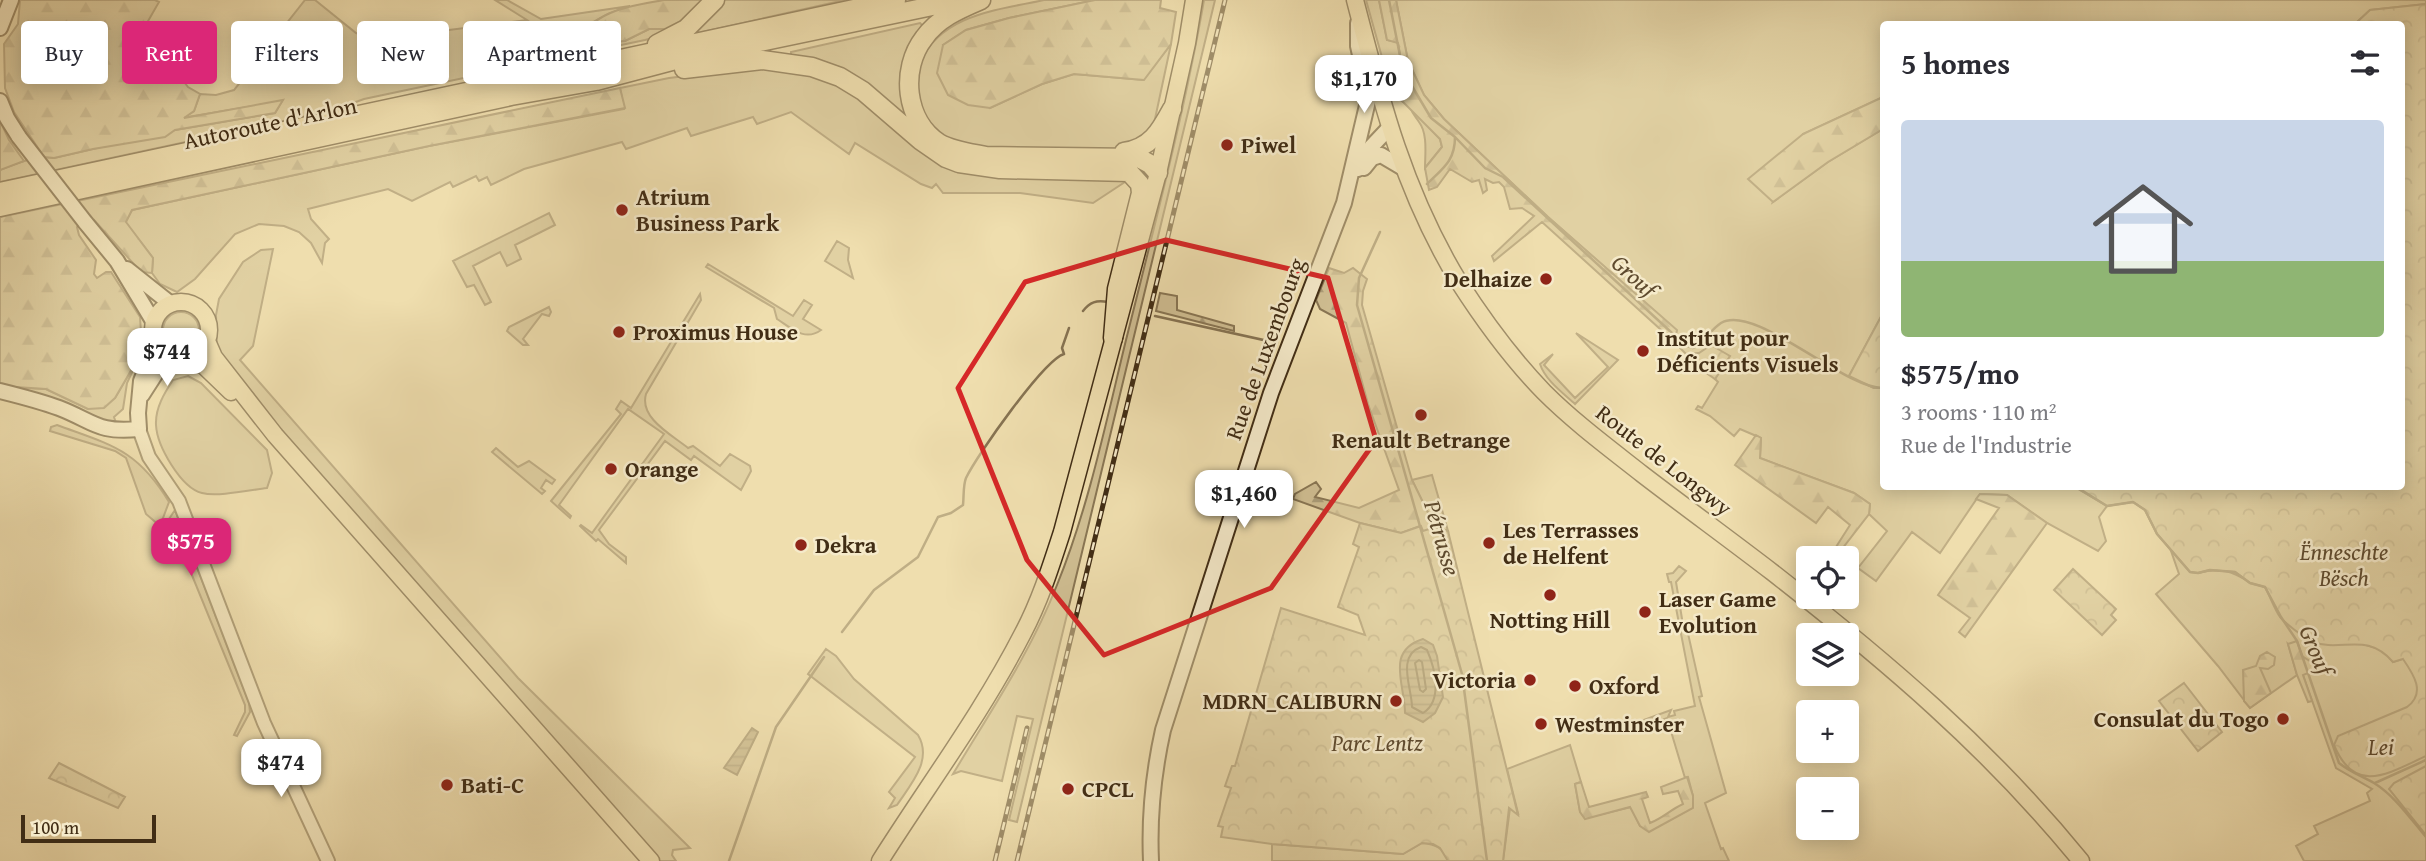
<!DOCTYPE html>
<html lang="en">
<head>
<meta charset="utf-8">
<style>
	:root { --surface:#fff; --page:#f7f7f7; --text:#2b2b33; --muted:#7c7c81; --line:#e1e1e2; --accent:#db2777 }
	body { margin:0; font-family:"Gentium Book Plus",serif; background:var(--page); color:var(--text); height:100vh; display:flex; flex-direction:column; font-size:26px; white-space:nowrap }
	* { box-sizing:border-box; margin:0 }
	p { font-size:23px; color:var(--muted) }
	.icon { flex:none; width:38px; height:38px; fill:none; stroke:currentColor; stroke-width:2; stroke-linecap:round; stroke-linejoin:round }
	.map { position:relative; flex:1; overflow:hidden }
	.drawer { position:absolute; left:1880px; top:21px; width:525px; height:469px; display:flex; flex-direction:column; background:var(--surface); border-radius:7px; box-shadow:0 4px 18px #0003 }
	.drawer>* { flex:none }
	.hud { position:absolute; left:21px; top:21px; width:665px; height:63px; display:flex; gap:14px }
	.fabs { position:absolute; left:1796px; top:546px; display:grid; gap:14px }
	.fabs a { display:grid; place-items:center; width:63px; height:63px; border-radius:7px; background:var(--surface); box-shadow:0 4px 18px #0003; font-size:35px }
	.scale { position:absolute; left:21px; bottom:18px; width:135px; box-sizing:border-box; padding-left:7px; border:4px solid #412d15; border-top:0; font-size:19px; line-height:24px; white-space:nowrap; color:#412d15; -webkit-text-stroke:5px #f5eaca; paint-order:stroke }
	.price { position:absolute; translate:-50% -60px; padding:0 16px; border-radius:14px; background:#fff; color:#222; font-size:23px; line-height:46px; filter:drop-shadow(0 2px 4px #0008) }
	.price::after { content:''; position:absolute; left:50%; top:42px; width:21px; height:16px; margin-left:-10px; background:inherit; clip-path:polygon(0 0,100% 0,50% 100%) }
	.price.selected { background:var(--accent); color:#fff }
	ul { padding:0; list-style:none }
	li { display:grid; align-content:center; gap:14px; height:371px; padding:0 21px }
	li+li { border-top:2px solid var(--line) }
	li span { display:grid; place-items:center; height:217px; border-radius:7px; color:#555 }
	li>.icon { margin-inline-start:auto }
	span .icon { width:126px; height:126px; fill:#fffc; stroke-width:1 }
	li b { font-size:30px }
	h2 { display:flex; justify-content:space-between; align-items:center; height:84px; padding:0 21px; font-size:30px }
	.chip { padding:0 24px; border-radius:7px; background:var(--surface); box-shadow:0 4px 18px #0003; font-size:24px; line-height:63px }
	.chip.selected { background:var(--accent); color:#fff }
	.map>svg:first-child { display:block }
	.grass { fill:#d1c094; stroke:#897654; stroke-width:2 }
	.forest { fill:url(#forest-firs); stroke:#897654; stroke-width:2 }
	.park { fill:url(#park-crowns); stroke:#897654; stroke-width:2 }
	.water { fill:url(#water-rules); stroke:#867352; stroke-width:2 }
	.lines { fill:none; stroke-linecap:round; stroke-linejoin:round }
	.shore { stroke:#7a6848; stroke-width:2 }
	.stream { stroke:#867352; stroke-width:2.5 }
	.tertiary-casing { stroke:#6c593b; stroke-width:16 }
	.secondary-casing { stroke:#412d15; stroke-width:18 }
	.primary-casing { stroke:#412d15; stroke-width:19 }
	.motorway-casing { stroke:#412d15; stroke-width:21 }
	.tertiary { stroke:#f5eaca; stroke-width:12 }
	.secondary { stroke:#f5eaca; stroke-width:14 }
	.primary { stroke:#efdeae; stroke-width:16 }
	.motorway { stroke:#efdeae; stroke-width:18 }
	.rail-casing { stroke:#412d15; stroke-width:5 }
	.rail { stroke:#f5eaca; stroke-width:2.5; stroke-dasharray:8; stroke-linecap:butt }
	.secondary-bridge-casing { stroke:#412d15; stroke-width:18; stroke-linecap:butt }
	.secondary-bridge { stroke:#f5eaca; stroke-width:14 }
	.marked { fill:none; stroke:#d62828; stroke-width:5; stroke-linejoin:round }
	.poi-dot { fill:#8f2418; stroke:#f5eaca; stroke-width:2.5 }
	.labels { text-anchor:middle; stroke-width:5; stroke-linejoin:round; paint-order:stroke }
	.street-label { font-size:23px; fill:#412d15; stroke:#f5eaca }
	.poi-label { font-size:23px; font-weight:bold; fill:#412d15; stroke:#f5eaca; text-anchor:start }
	.park-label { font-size:23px; font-style:italic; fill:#5e4a2e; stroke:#f5eaca }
	.water-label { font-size:24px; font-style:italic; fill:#5e4a2e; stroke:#f5eaca }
</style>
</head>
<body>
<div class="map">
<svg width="2426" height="861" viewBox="0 0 2426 861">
	<defs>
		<pattern id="forest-firs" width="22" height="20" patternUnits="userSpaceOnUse" patternTransform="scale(1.75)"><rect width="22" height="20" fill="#d1c094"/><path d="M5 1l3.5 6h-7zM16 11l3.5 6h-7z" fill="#ab9c78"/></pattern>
		<pattern id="park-crowns" width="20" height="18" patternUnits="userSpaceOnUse" patternTransform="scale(1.75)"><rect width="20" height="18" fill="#d1c094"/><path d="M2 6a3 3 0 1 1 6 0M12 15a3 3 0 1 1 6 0" fill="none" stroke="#ab9c78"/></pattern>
		<pattern id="water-rules" width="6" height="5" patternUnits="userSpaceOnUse" patternTransform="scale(1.75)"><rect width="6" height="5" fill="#b4a27a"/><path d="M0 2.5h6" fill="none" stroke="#948463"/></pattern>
	</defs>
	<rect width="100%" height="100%" fill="#efdeae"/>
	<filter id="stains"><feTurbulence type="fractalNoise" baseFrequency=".00286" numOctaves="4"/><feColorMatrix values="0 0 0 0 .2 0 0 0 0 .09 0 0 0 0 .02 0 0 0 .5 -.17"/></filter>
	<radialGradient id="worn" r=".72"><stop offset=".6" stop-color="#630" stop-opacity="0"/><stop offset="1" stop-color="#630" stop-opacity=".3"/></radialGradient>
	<path class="grass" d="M305 0H315L356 33 378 39 527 20 495 0H507L541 19 630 6 608 14 588 25 625 41 649 29H666L705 4 668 34 645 40 364 99 334 110 0 182V170C18 163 35 155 54 158L175 130 275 113 282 101 182 118 194 111 200 94 216 95 234 90Z
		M722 0H845L689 35Z
		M1044 0H1095L1009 18 966 30 943 45 990 108 1042 84 1074 74 1143 80 1171 44 1152 133 1122 148 1109 150C1081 149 1052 149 1023 149 1002 149 980 150 959 144 940 139 927 122 919 104 914 92 915 74 920 62 942 14 998 10 1044 0Z
		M1204 0H1215L1017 822 1009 820 1033 719 1017 716 1002 781 961 771 953 774C990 712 1031 652 1057 585 1089 506 1106 422 1126 340 1154 227 1184 115 1204 0Z
		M1366 0H1379L1387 40 1398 42 1403 71 1398 90 1403 102 1392 93 1390 86Z
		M1396 0H2426V4L2370 10 2355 24H1883V97L1803 134 1773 202 1828 162 1883 129V313L1849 376 1874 388H1883V486L2075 487 2107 506 2099 517 2106 541 2098 551 2047 523 2007 495 1980 494 1940 553 1912 532 1876 581 1858 568 1887 531 1869 514 1870 504 1854 493 1760 458 1761 438 1740 429 1734 436 1710 416 1696 409 1698 406 1702 408 1718 382 1715 379 1729 356 1699 353 1687 355 1680 348 1677 339 1670 338 1676 335V330L1548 217 1444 119 1424 95 1408 61Z
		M920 23 924 27 908 123 791 58V52Z
		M758 67 823 77 856 95 959 171 991 176 1131 178 1093 203 1020 193H943L936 184 932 188 921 184 855 143 849 154 791 112 757 124 753 117 691 136 687 128 626 149 622 142 524 169 491 185 487 177 479 181 476 176 453 187 450 182 412 201 388 189 308 209 311 219 329 239 325 243 322 263 311 243 299 232 284 226 259 224 235 234 195 279 177 292 160 284 152 273 153 258 125 222 132 210 429 146 624 109 620 88 669 78Z
		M1410 107 1440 139 1442 147 1425 168C1425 154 1428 134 1419 122 1415 116 1413 115 1410 107Z
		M549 213 555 225 515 245 521 259 507 266 500 252 473 266 491 302 485 305 474 285 467 287 453 261Z
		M837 241 849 248 848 260 853 278 825 261Z
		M273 249 253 346 240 360 518 678 690 848 673 850 672 855 676 861H658L257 408 217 348 216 315 219 299 243 262 261 250Z
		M708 264 793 316 804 300 812 305 803 319 821 330C805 342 791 328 777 319L774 308 706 267Z
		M700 294 701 300 646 394C639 418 672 435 688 448L693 446 720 466 730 454 750 466 751 471 741 490 694 456 691 460 665 441 599 530 609 544 626 557V563L598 539 596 541 580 526 581 525 592 533 664 434 628 409 559 505 571 516 570 518 551 501 621 414 616 409 621 401 631 408Z
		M549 307 551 312 549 316 542 314 523 339 528 345H523L507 331 509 327Z
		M163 330a18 18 0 1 1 36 0a18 18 0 1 1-36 0Z
		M1576 333 1618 360 1575 404C1563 393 1545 380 1540 364L1553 354 1544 365 1575 398 1608 367Z
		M140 355 127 383 123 409 114 417 116 423H107L8 387 46 389 88 409 115 398Z
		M188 376 201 383 267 450 272 473 267 488C250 490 218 497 202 493 181 488 157 446 156 425 155 408 165 392 173 380Z
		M57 425C111 445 137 449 169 502L160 526 146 514 126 458 115 451 50 431 51 427Z
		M496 448 518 467 529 461 555 480 552 484 546 480 541 488 545 491 542 494 492 452Z
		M1432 475 1448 531 1435 527 1412 480Z
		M175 510 249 703 250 712 237 736 234 735 245 712V705L178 541 167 522Z
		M2170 548 2198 573C2232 564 2236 579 2265 587L2270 596 2335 644 2359 643 2383 650 2393 662 2426 651V861H2304L2296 846 2318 834 2314 826 2370 801 2367 793 2372 789 2336 768 2303 675 2302 656 2288 644 2297 675 2250 708 2218 666 2156 594 2179 574Z
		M1679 566 1686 571 1676 582 1683 625 1687 629 1702 696 1699 697 1726 793 1705 803 1721 849 1723 848 1729 861H1503L1510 808 1518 813 1507 769 1570 745 1581 782 1575 784 1580 811 1585 818 1631 807 1640 826 1666 822 1692 808 1693 796 1688 777 1685 778 1667 718 1640 728 1638 722 1671 710 1668 717 1675 715 1674 711 1695 706 1671 582H1669L1667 574 1673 573Z
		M826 649 836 656 854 679 918 735C933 760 911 784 897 805L889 808 895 798 889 792 915 757 808 674Z
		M1422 843C1435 844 1444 848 1448 861H1272V844L1403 854Z"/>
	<path class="forest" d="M20 0H155L159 2 132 49 155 68 179 75 188 87 200 94 194 111 184 118 283 100 275 113 175 130 165 137 93 149 54 158 44 157 14 112 5 88 4 44 18 24Z
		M664 0H708L681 21 665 29H649L625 41 603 43 585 40 581 37C597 10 634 5 664 0Z
		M1095 0H1161L1160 8 1176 12 1171 44 1144 80 1074 74 1042 84 990 108 968 105 948 95 937 73 943 45 966 30 1009 18Z
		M1379 0H1396L1408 61 1424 95 1444 119 1548 217 1677 330 1676 335 1670 338 1542 222 1494 261 1492 256 1534 216 1522 208 1510 209 1504 187 1499 182 1493 183 1485 179 1487 190 1483 193 1479 180 1472 182 1450 169 1437 187 1429 190 1425 168 1442 147 1440 139 1403 102 1396 79 1403 71 1398 43 1387 40Z
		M620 88 625 108 429 146 132 210 126 222 153 258 152 273 141 272 94 220 77 227 79 235 96 260 94 274 97 278 106 272H111L140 317 142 347 140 355 115 398 104 408 88 409 46 389 0 386V217Z
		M1883 97V129L1828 162 1773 202 1748 179 1803 134Z
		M0 121 9 140 24 161 0 170Z
		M1329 268 1344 273 1353 268 1367 279 1363 291 1362 305 1412 480 1435 527 1429 531H1423L1420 526 1401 533 1360 523 1293 499 1295 494 1316 482 1321 489 1315 497 1359 508 1399 490 1368 404 1346 323 1320 309 1316 300Z
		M1160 293 1177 296V310L1234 326V331L1156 311Z
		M1756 435 1761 438 1760 458 1854 493 1870 504 1869 514 1835 558H1829L1850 525 1828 507 1816 523 1735 465Z
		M1980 494 2007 495 2047 523 1965 637 1959 632 1970 618 1938 595 1999 508 1976 499Z
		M2297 641 2302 656 2313 663V671L2303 675 2312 701 2308 702 2297 675 2288 644Z
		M2267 652 2275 657 2274 665 2268 669 2260 668 2271 693 2250 708 2244 701 2243 670 2256 666 2260 656Z
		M1687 777 1693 796V808L1649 832 1640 826 1630 807 1585 819 1580 812 1575 784 1581 782 1589 807 1646 792 1648 797 1642 799 1650 823C1663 818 1670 810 1683 804L1678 791 1663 794 1661 787Z"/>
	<path class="park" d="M2426 4V756C2389 773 2355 796 2334 745L2338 736 2407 707C2426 693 2414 675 2403 659L2393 662C2365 630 2341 654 2311 641 2302 636 2286 624 2280 617 2274 608 2270 596 2265 587L2250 583 2235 572 2210 570 2198 573 2190 572 2157 534 2145 510 2133 502 2107 506 2075 487 2401 486V24H2355L2370 10Z
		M1883 313V388H1874L1849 376Z
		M1711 345 1730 356 1715 379 1685 358 1687 355 1699 353Z
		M1360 523 1401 533 1421 526 1423 531 1435 527 1448 531 1518 815 1509 808 1503 861H1448L1440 848 1433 844 1422 843 1403 854 1272 844 1221 837 1223 827 1218 826 1231 788 1225 786 1232 766H1235L1281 608 1365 635 1358 615 1338 607 1359 547 1353 544Z
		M2073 569 2116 609 2111 615 2116 620 2102 635 2054 590Z
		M2184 683 2222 732 2198 751 2159 701Z
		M59 763 125 797 118 808 49 778Z
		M2426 766V835L2389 789 2394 783Z"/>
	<path class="water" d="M1423 639 1433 645 1437 656 1443 697 1435 713 1423 722 1405 713C1405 684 1385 651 1423 639Z
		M752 728 758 732 737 775 724 768Z"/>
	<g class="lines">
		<path class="shore" d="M1421 647 1427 650C1435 668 1443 701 1423 713L1412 707C1412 688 1396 656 1421 647Z
			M1419 660 1422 662 1426 689 1423 692 1420 690 1415 663Z"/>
		<path class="stream" d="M1389 0 1403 71 1431 118 1455 137 1485 168 1503 177 1685 345 1693 348C1705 342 1710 330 1721 323 1755 303 1844 389 1883 388
			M1427 184C1443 168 1455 161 1455 137
			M1380 232 1359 278 1357 305 1462 674 1487 861
			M1083 311C1090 302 1096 300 1108 302
			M1155 316 1277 343
			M2075 486 2107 506 2133 502 2145 510 2157 534 2190 572 2198 573 2210 570 2235 572 2250 583 2265 587 2281 617 2297 641 2339 763C2350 772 2362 776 2374 783 2395 796 2410 818 2426 837
			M842 632 874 590 918 557 938 517 951 513 963 505C964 496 963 485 966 478 977 455 1044 360 1064 354L1062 348 1069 328
			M2375 783 2426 760
			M729 861 776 727 824 657"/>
		<g class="tertiary-casing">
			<path id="tertiary" d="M139 429 149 457 179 501 264 723 328 861"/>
		</g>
		<g class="secondary-casing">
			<path id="secondary" d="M0 28 11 0
				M0 101 7 118 19 137
				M1364 168 1372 158 1381 155 1403 168
				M1358 169 1372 146 1389 128
				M85 222 117 261 153 321
				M127 269 171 304
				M0 391C20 396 40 401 59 408 95 422 97 433 139 429L138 413 141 381 156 343
				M142 395 160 367 174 357
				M1151 861C1149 816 1153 775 1163 730L1271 393 1344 203 1368 101 1366 82 1358 46V23"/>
		</g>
		<g class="primary-casing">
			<path id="primary" d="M1355 0C1381 101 1404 192 1459 282 1484 321 1512 359 1544 392 1574 422 1609 448 1642 474 1685 507 1729 539 1772 572 1886 661 1990 749 2081 861
				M153 330a28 28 0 1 1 56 0a28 28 0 1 1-56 0Z
				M207 341 214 357 275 435 651 861
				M189 357 204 366 231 392
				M880 861C928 785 982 713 1023 633 1040 601 1051 566 1062 532L1158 173 1187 43 1194 0"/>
		</g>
		<g class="motorway-casing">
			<path id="motorway" d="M981 0C960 9 938 18 924 38 900 69 905 121 939 143 953 151 971 153 986 156L1139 158 1150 164 1158 173
				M657 44 686 29 715 0
				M684 69 762 60 812 67 840 77 863 91 920 140 946 158 959 163 1000 169 1129 172 1140 184 1141 193 1117 289 1113 338
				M1124 152C1151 148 1160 131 1172 109
				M0 192 896 0
				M0 207 511 96 596 81 683 58 961 0"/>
		</g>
		<use href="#tertiary" class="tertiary"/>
		<use href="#secondary" class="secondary"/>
		<use href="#primary" class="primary"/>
		<use href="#motorway" class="motorway"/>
		<g class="rail-casing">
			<path id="rail" d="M995 861 1027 728
				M1017 861 1225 0"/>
		</g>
		<use href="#rail" class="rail"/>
		<g class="secondary-bridge-casing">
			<path id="secondary-bridge" d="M19 137 85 222"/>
		</g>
		<use href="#secondary-bridge" class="secondary-bridge"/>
	</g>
	<path d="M0 0H2426V861H0ZM1166 240 1328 278 1376 440 1271 588 1104 655 1027 560 958 388 1025 282Z" fill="#efdeae" fill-opacity=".55" fill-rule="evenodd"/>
	<path class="marked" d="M1166 240 1328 278 1376 440 1271 588 1104 655 1027 560 958 388 1025 282Z"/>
	<g class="poi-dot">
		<circle cx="1227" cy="145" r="7"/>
		<circle cx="622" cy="210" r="7"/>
		<circle cx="1546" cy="279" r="7"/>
		<circle cx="619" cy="332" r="7"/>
		<circle cx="1643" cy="351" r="7"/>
		<circle cx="1421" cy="415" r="7"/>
		<circle cx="611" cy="469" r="7"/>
		<circle cx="1489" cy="543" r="7"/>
		<circle cx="801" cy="545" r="7"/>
		<circle cx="1550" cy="595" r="7"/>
		<circle cx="1645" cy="612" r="7"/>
		<circle cx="1530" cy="680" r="7"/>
		<circle cx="1575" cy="686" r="7"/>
		<circle cx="1396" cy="701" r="7"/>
		<circle cx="2283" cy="719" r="7"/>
		<circle cx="1541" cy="724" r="7"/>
		<circle cx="447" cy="785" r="7"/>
		<circle cx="1068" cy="789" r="7"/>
	</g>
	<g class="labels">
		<g class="street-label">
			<text transform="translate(270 123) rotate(-12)" y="8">Autoroute d'Arlon</text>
			<text transform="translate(1265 349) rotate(-70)" y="8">Rue de Luxembourg</text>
			<text transform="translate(1664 460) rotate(38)" y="8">Route de Longwy</text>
		</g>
		<g class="poi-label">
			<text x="1241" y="153">Piwel</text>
			<text x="636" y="205">Atrium<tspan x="636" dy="26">Business Park</tspan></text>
			<text x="1532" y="287" text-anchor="end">Delhaize</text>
			<text x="633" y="340">Proximus House</text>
			<text x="1657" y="346">Institut pour<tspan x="1657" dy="26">Déficients Visuels</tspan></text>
			<text x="1421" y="448" text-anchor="middle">Renault Betrange</text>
			<text x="625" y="477">Orange</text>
			<text x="1503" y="538">Les Terrasses<tspan x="1503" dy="26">de Helfent</tspan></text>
			<text x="815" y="553">Dekra</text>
			<text x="1659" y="607">Laser Game<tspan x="1659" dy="26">Evolution</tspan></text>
			<text x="1550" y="628" text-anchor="middle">Notting Hill</text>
			<text x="1516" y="688" text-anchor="end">Victoria</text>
			<text x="1589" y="694">Oxford</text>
			<text x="1382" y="709" text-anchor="end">MDRN_CALIBURN</text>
			<text x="2269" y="727" text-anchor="end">Consulat du Togo</text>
			<text x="1555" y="732">Westminster</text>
			<text x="461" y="793">Bati-C</text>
			<text x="1082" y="797">CPCL</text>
		</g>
		<g class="park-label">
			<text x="2344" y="560">Ënneschte<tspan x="2344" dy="26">Bësch</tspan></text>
			<text x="1377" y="751">Parc Lentz</text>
			<text x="2381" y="755">Lei</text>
		</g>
		<g class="water-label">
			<text transform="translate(1634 276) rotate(42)" y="8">Grouf</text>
			<text transform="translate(1442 538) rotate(74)" y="8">Pétrusse</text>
			<text transform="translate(2316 650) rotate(67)" y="8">Grouf</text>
		</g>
	</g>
	<rect width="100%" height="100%" filter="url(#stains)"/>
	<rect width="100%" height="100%" fill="url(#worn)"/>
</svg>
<div class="fabs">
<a><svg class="icon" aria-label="locate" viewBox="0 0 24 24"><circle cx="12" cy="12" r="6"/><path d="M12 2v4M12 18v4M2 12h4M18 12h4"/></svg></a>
<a><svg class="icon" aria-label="layers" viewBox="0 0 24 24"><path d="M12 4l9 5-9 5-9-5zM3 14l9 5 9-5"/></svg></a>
<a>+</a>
<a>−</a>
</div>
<div class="scale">100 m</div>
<b class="price" style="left:1364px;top:115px">$1,170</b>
<b class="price" style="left:167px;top:388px">$744</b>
<b class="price" style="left:1244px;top:530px">$1,460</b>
<b class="price selected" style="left:191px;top:578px">$575</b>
<b class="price" style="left:281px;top:799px">$474</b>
<div class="hud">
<a class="chip">Buy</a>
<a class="chip selected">Rent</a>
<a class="chip">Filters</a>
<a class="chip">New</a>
<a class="chip">Apartment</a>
</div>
<section class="drawer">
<h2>5 homes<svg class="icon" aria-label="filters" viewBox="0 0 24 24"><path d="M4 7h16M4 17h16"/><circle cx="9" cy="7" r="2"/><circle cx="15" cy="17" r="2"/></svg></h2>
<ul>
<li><span style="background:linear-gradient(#c9d6e8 65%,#8fb573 0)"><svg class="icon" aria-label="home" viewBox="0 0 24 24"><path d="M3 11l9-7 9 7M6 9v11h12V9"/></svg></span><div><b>$575/mo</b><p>3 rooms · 110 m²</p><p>Rue de l'Industrie</p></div></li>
</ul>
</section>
</div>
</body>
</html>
